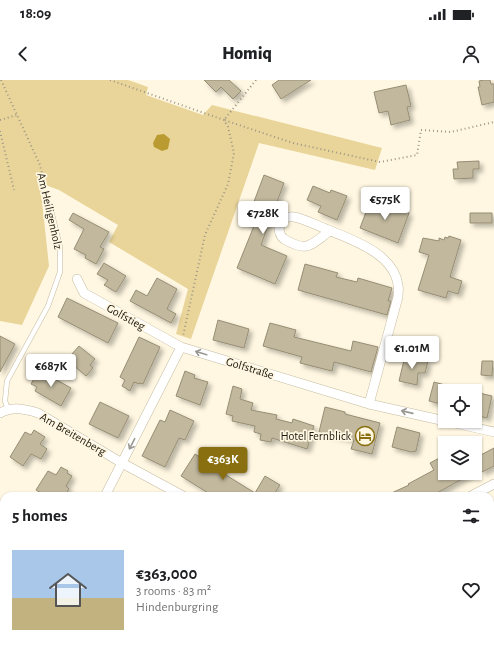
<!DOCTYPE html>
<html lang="en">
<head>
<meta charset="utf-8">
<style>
	:root { --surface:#fff; --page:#f2f2f2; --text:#202124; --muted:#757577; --line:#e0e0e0; --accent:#896f0f }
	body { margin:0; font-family:"Alegreya Sans",sans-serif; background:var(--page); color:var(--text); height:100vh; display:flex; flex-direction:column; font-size:15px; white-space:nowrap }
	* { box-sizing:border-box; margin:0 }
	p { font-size:13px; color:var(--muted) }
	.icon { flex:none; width:22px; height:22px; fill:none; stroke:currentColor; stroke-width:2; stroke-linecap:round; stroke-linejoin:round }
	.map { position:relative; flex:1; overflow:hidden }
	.panel { position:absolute; left:0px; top:412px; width:494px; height:156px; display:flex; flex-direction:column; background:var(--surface); border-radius:12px 12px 0 0; box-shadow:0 1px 3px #0004 }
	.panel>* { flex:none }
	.controls { position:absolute; left:438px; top:304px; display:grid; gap:8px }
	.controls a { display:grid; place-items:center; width:44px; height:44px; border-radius:0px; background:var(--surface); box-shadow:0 1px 3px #0004; font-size:20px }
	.price { position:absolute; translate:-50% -34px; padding:0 9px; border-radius:4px; background:#fff; color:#222; font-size:13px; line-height:26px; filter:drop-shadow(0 1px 2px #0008) }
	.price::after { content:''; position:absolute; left:50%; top:24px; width:12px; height:9px; margin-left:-6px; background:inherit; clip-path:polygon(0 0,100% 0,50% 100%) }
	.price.selected { background:var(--accent); color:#fff }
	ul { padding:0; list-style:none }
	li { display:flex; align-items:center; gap:12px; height:100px; padding:0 12px }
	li+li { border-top:1px solid var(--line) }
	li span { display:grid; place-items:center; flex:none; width:112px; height:80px; border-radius:0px; color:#555 }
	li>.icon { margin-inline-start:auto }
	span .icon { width:48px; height:48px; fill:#fffc; stroke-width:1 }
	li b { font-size:17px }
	h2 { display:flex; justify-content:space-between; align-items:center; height:48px; padding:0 12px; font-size:17px }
	.status { display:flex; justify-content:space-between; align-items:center; height:28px; padding:0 20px; background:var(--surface); direction:ltr }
	.status svg { height:11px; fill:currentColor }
	header { display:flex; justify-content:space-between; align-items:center; height:52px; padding:0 12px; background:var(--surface); font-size:18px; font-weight:800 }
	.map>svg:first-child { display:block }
	.green { fill:#e9d599 }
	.water { fill:#ba9b31 }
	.building { fill:#c1b89d; stroke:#968d74; filter:url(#shadow) }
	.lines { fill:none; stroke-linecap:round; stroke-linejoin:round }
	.lane-casing { stroke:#c4bba1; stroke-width:5.5 }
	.street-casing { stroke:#c4bba1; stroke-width:10 }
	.path { stroke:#9c9686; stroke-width:2; stroke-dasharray:1 3; stroke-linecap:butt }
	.lane { stroke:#fff; stroke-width:4.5 }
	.street { stroke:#fff; stroke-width:9 }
	.oneway { stroke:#999893 }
	.labels { text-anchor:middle; stroke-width:3.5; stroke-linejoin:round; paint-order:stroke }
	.street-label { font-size:12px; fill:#1c190f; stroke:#fff7e1 }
	.poi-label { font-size:12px; fill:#1c190f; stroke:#fff7e1; text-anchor:end }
</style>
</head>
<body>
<div class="status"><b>18:09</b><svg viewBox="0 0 49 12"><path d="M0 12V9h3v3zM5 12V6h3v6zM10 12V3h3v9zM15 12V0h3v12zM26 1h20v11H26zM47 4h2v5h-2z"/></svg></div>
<header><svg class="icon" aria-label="back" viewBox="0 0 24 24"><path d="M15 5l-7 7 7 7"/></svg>Homiq<svg class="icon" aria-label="person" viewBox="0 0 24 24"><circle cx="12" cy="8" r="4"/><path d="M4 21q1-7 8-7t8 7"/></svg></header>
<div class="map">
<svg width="494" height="568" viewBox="0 0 494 568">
	<defs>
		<filter id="shadow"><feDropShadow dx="3.5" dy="3.5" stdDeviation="2" flood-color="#0004"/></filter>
	</defs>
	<rect width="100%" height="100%" fill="#fff7e1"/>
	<path class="green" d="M0 0H128L148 7 146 15 203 35 212 25 382 68 375 90 259 63 191 259 176 254 188 209 109 162 118 145 59 110 40 103 49 186 22 245 0 241Z"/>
	<path class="water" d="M164 54 170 59 168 69 162 71 154 67 153 63 157 55Z"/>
	<path class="building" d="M204 0H229L241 11 233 19 221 7 216 12Z
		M279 0H311L281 19 272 5Z
		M484 0H490L491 4H494V22L482 25 478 7H480L479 1Z
		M406 5 411 26 407 27 410 40 391 45 388 31 379 33 374 12Z
		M479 81V89H473V98L454 99 453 89H458L457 82Z
		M264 95 284 103 261 165 287 176 275 204 237 188 254 146 246 143Z
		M313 106 330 113 331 110 347 116 337 140 318 132 321 126 307 120Z
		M371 119 409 133 398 163 360 148Z
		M73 133 109 152 100 167 104 169 96 184 85 178 86 175 74 169 84 149 69 140Z
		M470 133H492V143H470Z
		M449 156 461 160 450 197 462 201 458 214 448 211 446 218 418 210 429 175 419 172 423 158 439 161V158L444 160 445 157 448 158Z
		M104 183 126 196 116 212 104 205 108 200 97 194Z
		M305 184 338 193 336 197 357 202 358 198 392 208 388 221H391L387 235 298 210Z
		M157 198 177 209 167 229 176 234 171 243 130 221 136 210 147 216Z
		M67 218 118 243 108 263 58 237Z
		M218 240 249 249 244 268 213 260Z
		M270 243 296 250 294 257 351 271 353 261 378 267 371 292 334 282 332 291 300 283 302 277 263 266Z
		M0 256 15 264 0 292Z
		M139 257 160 267 143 304 139 303V304L134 302 130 311 122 306 125 300 120 297Z
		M79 266 95 279 90 285 93 288 86 296 72 284 76 279 71 275Z
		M405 276 428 281 425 293H418L417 305 399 301Z
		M482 281H493L492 296 481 295Z
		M39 290 71 308 61 326 35 311 37 307 31 304Z
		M185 291 195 295 194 298 208 302 200 325 176 316Z
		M434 302 445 305V325L429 321Z
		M233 306 242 309 240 319 253 323 251 330 277 335 276 339 292 343 293 339 314 346 307 369 272 358 271 362 260 360 261 354 254 352 255 346 232 341 233 336 226 334Z
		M475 312 492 316 487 338 475 335Z
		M100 322 129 336 118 358 89 344Z
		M325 327 345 332V334L380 343 372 374 351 369 354 360 319 352Z
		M170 330 194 341 185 360 179 358 165 387 142 376 160 340 165 342Z
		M397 347 420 353 416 371 411 372 392 367Z
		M34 350 45 357 40 364 47 369 41 379 31 374 23 386 10 377 25 352 31 355Z
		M494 368V386L482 392 475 378Z
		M195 374 222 391 221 392 255 413 265 396 280 405 273 416H213L181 396Z
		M445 375V393H473L437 413 439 416H385L409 405 408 404 434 390 430 383Z
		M61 387 68 391 67 393 72 396 66 406 69 409 65 416H46L36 410 48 391 56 395Z"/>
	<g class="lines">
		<g class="lane-casing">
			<path id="lane" d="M8 329 5 321 7 301 48 226 60 192V167L50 126"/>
		</g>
		<g class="street-casing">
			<path id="street" d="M330 151C310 165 308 173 284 159 280 156 278 150 280 145 282 139 288 136 294 137 302 138 318 146 326 149 350 159 394 173 398 205 399 209 398 213 398 217L369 324
				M77 199 84 213 181 267
				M0 333C13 326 25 329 38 333L122 383 183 416
				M446 341 494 352
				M105 416 181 267 369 324 445 341
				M471 416 494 404
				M427 564 431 568
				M27 568 29 564
				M255 568 259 564"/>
		</g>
		<path class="path" d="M1 0 40 85 48 119
			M110 0 224 40 228 47 234 73 228 104 205 155 183 256
			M256 0 224 40 293 63 380 82 417 75 421 50 451 52 494 42
			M0 40 17 35
			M0 51 14 110"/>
		<use href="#lane" class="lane"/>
		<use href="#street" class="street"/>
	</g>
	<defs><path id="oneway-shaft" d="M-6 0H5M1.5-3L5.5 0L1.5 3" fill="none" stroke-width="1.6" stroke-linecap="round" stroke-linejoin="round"/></defs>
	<g class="oneway">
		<use href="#oneway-shaft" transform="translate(201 273) rotate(-163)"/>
		<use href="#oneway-shaft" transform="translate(407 332) rotate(-167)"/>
		<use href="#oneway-shaft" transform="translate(132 364) rotate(117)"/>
	</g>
	<defs>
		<g id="hotel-ring" transform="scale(1)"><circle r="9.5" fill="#fff7e1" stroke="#896f0f" stroke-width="1.5"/><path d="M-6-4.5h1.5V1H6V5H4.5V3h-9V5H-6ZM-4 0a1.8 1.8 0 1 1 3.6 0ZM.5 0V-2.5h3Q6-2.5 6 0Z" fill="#896f0f"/></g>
	</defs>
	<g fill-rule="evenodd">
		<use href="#hotel-ring" x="365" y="356"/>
	</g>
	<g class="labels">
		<g class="street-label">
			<text transform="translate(50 131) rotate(77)" y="4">Am Heiligenholz</text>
			<text transform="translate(126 237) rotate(29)" y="4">Golfstieg</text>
			<text transform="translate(250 288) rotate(17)" y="4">Golfstraße</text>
			<text transform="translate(73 354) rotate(30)" y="4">Am Breitenberg</text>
		</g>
		<g class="poi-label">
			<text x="351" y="360">Hotel Fernblick</text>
		</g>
	</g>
</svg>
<div class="controls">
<a><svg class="icon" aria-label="locate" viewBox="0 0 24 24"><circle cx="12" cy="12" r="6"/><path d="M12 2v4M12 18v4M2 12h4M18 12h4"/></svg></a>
<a><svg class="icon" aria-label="layers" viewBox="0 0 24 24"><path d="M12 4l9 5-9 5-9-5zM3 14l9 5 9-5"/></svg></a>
</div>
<b class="price" style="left:385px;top:141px">€575K</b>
<b class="price" style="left:263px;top:155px">€728K</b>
<b class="price" style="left:412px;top:290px">€1.01M</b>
<b class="price" style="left:51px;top:308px">€687K</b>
<b class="price selected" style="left:223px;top:401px">€363K</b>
<section class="panel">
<h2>5 homes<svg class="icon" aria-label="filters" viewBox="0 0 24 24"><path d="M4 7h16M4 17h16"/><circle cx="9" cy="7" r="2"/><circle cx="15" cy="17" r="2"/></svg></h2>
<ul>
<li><span style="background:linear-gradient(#a9c7e8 60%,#c2b280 0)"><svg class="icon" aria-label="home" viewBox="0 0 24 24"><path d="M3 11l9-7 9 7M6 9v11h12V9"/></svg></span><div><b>€363,000</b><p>3 rooms · 83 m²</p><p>Hindenburgring</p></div><svg class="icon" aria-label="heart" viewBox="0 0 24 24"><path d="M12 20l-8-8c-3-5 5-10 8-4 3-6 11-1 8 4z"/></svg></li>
</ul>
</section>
</div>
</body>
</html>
